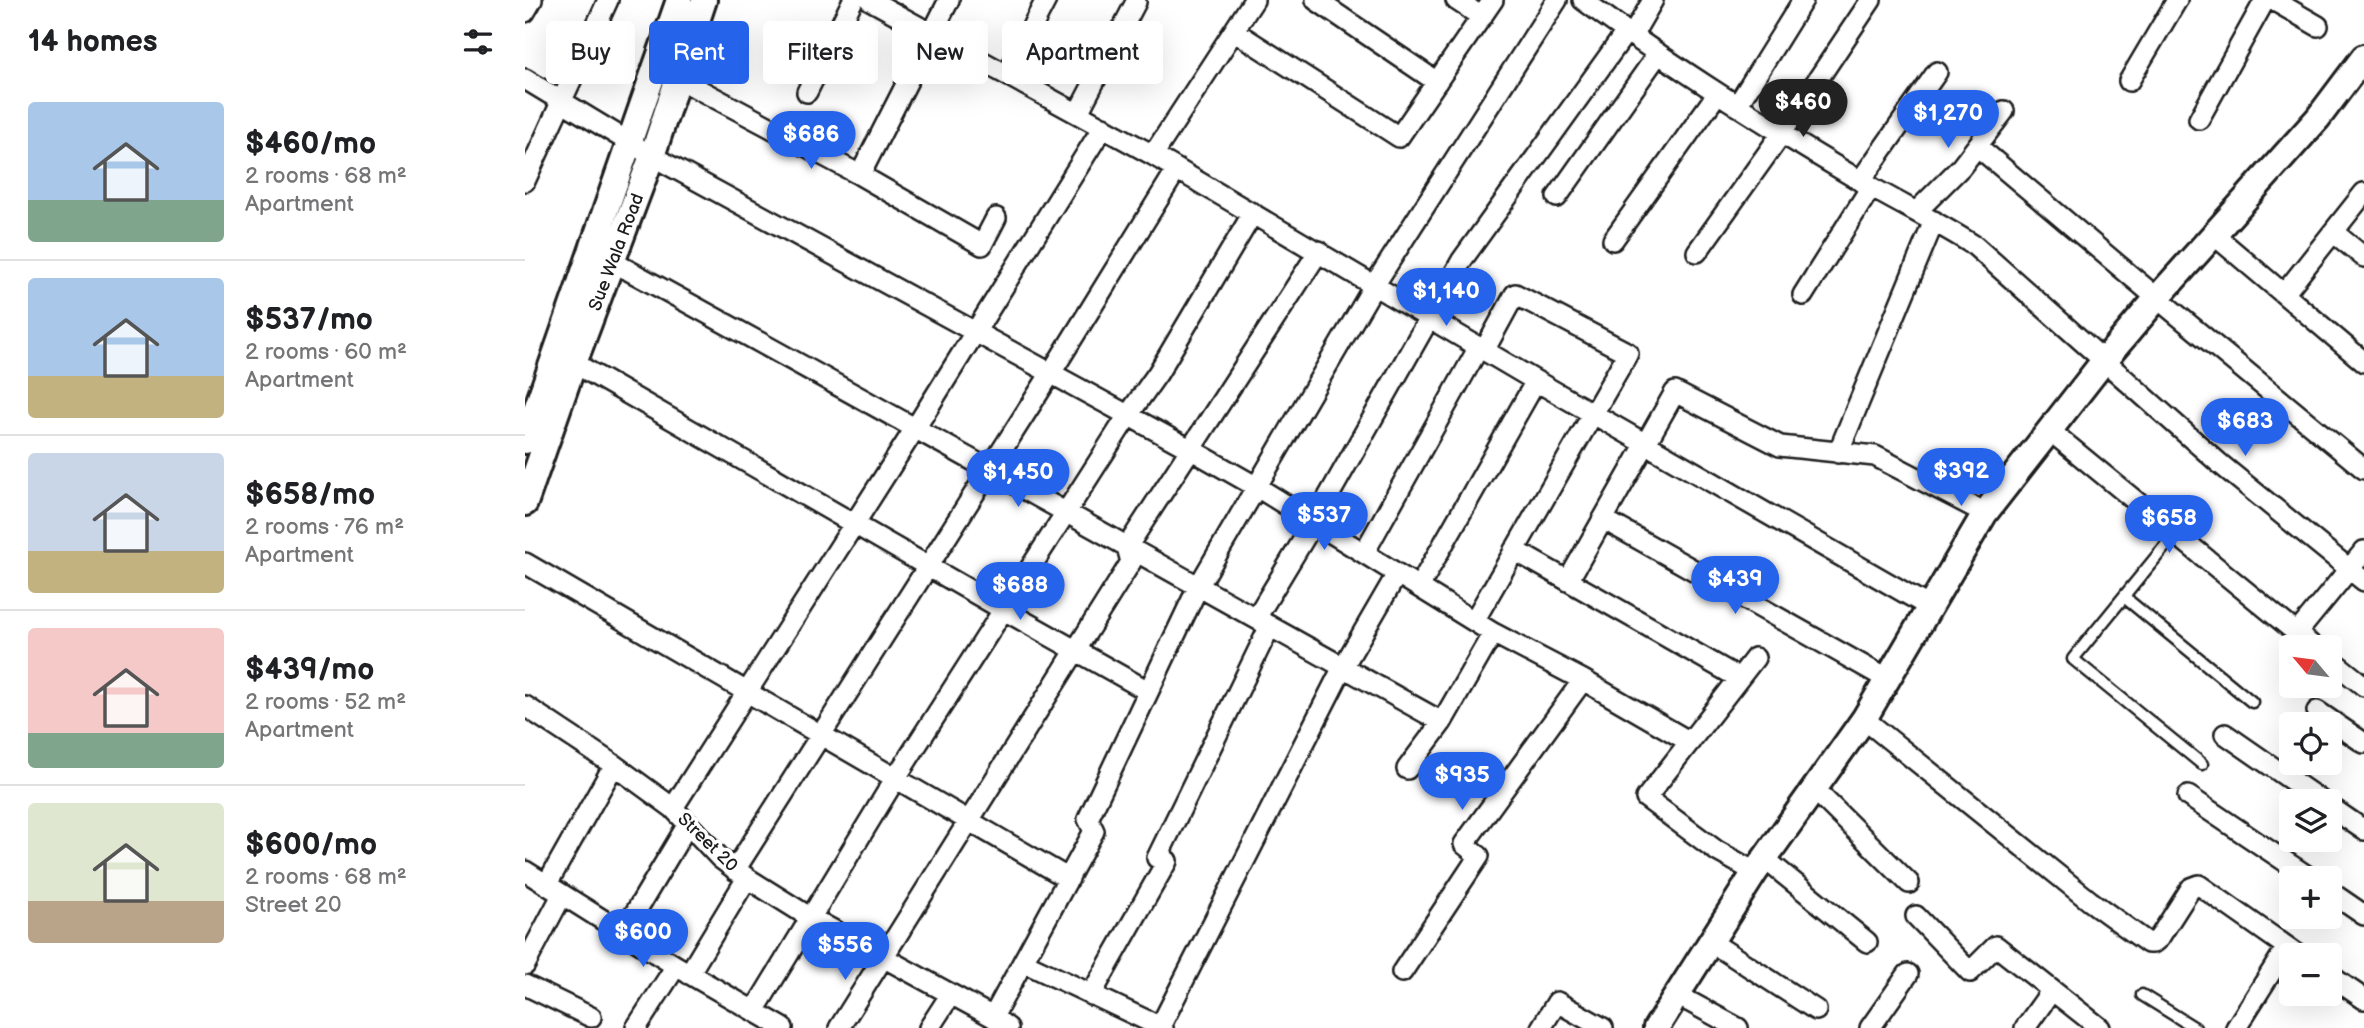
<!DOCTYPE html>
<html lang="en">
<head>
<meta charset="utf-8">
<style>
	:root { --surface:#fff; --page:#f6f6f6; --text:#202124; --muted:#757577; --line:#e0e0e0; --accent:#2563eb }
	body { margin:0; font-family:"Balsamiq Sans",sans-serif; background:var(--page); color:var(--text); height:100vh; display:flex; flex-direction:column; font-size:26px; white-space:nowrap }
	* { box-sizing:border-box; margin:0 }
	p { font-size:23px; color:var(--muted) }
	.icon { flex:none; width:38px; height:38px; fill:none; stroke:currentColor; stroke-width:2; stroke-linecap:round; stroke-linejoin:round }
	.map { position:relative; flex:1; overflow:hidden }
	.panel { display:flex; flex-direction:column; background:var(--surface); width:525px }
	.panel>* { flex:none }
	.banner { position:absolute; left:21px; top:21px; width:665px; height:63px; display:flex; gap:14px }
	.needle { width:46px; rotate:299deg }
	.controls { position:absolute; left:1754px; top:635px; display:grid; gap:14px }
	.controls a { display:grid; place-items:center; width:63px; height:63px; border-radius:7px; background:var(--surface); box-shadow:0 7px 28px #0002; font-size:35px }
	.price { position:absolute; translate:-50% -60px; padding:0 16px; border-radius:24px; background:var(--accent); color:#fff; font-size:23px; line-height:46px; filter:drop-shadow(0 2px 4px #0008) }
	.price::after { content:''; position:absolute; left:50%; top:42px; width:21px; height:16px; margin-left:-10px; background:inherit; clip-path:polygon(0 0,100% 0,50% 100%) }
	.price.selected { background:#222; color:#fff }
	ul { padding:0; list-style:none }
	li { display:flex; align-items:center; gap:21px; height:175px; padding:0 28px }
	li+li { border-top:2px solid var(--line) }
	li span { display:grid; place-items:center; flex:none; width:196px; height:140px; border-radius:7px; color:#555 }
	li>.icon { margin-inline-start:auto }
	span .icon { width:84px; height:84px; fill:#fffc; stroke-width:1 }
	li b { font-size:30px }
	h2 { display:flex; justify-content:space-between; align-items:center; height:84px; padding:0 28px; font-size:30px }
	.pill { padding:0 24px; border-radius:7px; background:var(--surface); box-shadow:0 7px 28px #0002; font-size:24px; line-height:63px }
	.pill.selected { background:var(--accent); color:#fff }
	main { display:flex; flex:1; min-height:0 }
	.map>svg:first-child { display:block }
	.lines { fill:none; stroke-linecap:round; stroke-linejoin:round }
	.service-casing { stroke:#1c1c1c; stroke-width:15 }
	.minor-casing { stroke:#1c1c1c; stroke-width:24 }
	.tertiary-casing { stroke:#1c1c1c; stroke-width:30 }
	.service { stroke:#fff; stroke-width:10 }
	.minor { stroke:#fff; stroke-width:19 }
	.tertiary { stroke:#fff; stroke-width:24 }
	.labels { text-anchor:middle; stroke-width:7; stroke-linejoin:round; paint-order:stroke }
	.street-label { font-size:18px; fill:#1c1c1c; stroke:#fff }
</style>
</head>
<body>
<main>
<section class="panel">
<h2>14 homes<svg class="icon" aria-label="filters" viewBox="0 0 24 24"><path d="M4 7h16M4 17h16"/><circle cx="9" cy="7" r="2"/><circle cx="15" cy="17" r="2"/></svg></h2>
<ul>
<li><span style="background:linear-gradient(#a9c7e8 70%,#7fa58c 0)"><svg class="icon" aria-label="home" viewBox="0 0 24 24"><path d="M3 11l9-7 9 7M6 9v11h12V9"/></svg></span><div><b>$460/mo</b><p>2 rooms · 68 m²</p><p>Apartment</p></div></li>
<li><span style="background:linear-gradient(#a9c7e8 70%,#c2b280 0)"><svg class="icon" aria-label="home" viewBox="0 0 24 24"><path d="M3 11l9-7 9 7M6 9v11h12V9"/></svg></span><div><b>$537/mo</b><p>2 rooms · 60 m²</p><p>Apartment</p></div></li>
<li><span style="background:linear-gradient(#c9d6e8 70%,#c2b280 0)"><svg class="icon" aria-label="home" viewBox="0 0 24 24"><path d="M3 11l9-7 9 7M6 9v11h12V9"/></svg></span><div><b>$658/mo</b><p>2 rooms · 76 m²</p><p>Apartment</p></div></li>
<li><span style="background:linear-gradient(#f6c9c9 75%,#7fa58c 0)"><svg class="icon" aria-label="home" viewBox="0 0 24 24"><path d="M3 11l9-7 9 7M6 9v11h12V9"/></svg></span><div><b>$439/mo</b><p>2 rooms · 52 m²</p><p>Apartment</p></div></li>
<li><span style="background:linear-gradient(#dfe7d0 70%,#b9a48a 0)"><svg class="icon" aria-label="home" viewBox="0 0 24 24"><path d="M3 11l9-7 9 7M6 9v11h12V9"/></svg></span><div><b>$600/mo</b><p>2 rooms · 68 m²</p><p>Street 20</p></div></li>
</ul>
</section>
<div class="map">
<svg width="1839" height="1028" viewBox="0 0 1839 1028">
	<rect width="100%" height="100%" fill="#fff"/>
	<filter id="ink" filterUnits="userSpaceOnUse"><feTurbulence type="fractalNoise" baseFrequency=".0143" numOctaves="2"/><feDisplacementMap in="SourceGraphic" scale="14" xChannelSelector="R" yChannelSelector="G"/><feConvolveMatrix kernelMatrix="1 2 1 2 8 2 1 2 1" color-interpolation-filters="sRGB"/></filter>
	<g filter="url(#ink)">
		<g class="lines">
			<g class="service-casing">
				<path id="service" d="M1650 534 1548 659 1677 764
					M1599 597 1727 702
					M1617 995 1670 1028"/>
			</g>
			<g class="minor-casing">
				<path id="minor" d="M345 0 628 155 1011 381 1403 606
					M791 0 912 82
					M931 0 957 17
					M1058 0C1149 68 1246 128 1344 186 1379 206 1416 224 1450 246L1694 463 1839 581
					M1748 0 1793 26
					M0 12 7 0
					M709 31 874 137 968 0
					M1107 36 1128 0
					M141 72 335 175 457 245 471 218
					M482 75 521 0
					M0 79 127 156 665 449 732 487 968 633 1058 680 1165 742
					M1604 81 1652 0
					M282 92 328 0
					M1212 106 1278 0
					M553 113 611 2
					M1674 119 1740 0
					M1452 146 1632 298 1839 469
					M628 155 729 0
					M335 175 424 0
					M1336 180 1412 72
					M0 181 83 0
					M1032 197 1133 54
					M1392 211 1436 167 1479 111
					M1808 232 1839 257
					M1688 234 1839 362
					M1088 240 1192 94
					M1172 252 1257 133 1346 0
					M88 262C366 413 641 569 917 722
					M1759 294 1839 193
					M1278 295 1346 187
					M37 360 49 363 479 610 623 691
					M1524 430 1790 648
					M1313 453 1409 221
					M1078 519 1362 679
					M989 550 1214 678
					M839 553 954 347
					M0 563 544 879
					M1043 581 1150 392 1255 446 1350 456 1460 513
					M894 587 1011 381
					M731 618 789 522 937 260 1101 32
					M949 621 1103 353 990 294 959 351
					M1772 633 1839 551
					M1230 658 1121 798 1192 851 1230 872
					M1804 658 1839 686
					M0 706 89 765 148 808 195 858 222 878 286 918 468 1017 483 1028
					M1792 711 1839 743
					M1339 719 1565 901 1623 943H1628L1634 938 1666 888 1674 885 1775 956
					M1700 734 1798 802
					M882 769 917 722 968 633
					M1289 789 1384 883
					M1663 796 1785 878
					M1804 806 1839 830
					M148 808 391 427 578 127
					M1240 859 1342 942
					M210 870 526 373 652 169
					M0 871 151 966 258 1028
					M22 884 89 765
					M1804 891 1839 915
					M1391 916 1445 972 1471 946 1575 1028
					M98 933 163 824
					M1186 942 1291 1010
					M498 962 638 1028
					M0 965 37 895
					M877 972 954 856 939 844 1058 680
					M164 974 222 878
					M1804 975 1839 999
					M0 985 66 1017
					M566 995 642 861 632 858 745 626
					M1152 995 1213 1028
					M229 1011 370 779 604 414 633 373 728 213
					M468 1017 569 831 563 819 673 587 850 284 1032 0
					M635 1027 818 667 872 574
					M111 1028 151 966
					M314 1028 606 562 602 547 794 251
					M404 1028 426 994
					M1016 1028 1032 1002 1078 1028
					M1345 1028 1383 974
					M1500 1028 1527 990
					M1711 1028 1762 947"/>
			</g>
			<g class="tertiary-casing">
				<path id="tertiary" d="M0 441 154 0
					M0 503 49 363 127 156 179 0
					M1131 1028 1230 872 1339 719 1460 513 1578 362 1632 298 1793 118 1839 57"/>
			</g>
			<use href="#service" class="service"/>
			<use href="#minor" class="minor"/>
			<use href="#tertiary" class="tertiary"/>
		</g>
	</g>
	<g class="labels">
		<g class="street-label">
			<text transform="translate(91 252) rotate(-69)" y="6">Sue Wala Road</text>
			<text transform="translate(183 842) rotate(44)" y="6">Street 20</text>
		</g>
	</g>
</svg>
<div class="controls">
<a><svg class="needle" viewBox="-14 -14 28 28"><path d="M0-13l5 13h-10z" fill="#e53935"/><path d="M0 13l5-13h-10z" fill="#757577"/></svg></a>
<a><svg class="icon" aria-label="locate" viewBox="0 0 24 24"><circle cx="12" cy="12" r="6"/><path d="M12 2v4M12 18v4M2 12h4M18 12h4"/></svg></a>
<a><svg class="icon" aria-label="layers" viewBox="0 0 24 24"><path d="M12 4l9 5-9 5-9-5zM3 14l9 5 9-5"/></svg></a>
<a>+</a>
<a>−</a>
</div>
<b class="price selected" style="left:1278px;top:139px">$460</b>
<b class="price" style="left:1423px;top:150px">$1,270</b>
<b class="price" style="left:286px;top:171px">$686</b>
<b class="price" style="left:921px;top:328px">$1,140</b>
<b class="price" style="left:1720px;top:458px">$683</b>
<b class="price" style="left:1436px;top:508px">$392</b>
<b class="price" style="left:493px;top:509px">$1,450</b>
<b class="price" style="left:799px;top:552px">$537</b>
<b class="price" style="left:1644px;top:555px">$658</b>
<b class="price" style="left:1210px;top:616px">$439</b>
<b class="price" style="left:495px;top:622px">$688</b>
<b class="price" style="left:937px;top:812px">$935</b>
<b class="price" style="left:118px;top:969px">$600</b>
<b class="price" style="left:320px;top:982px">$556</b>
<div class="banner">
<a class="pill">Buy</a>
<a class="pill selected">Rent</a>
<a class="pill">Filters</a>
<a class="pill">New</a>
<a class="pill">Apartment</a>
</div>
</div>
</main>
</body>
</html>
